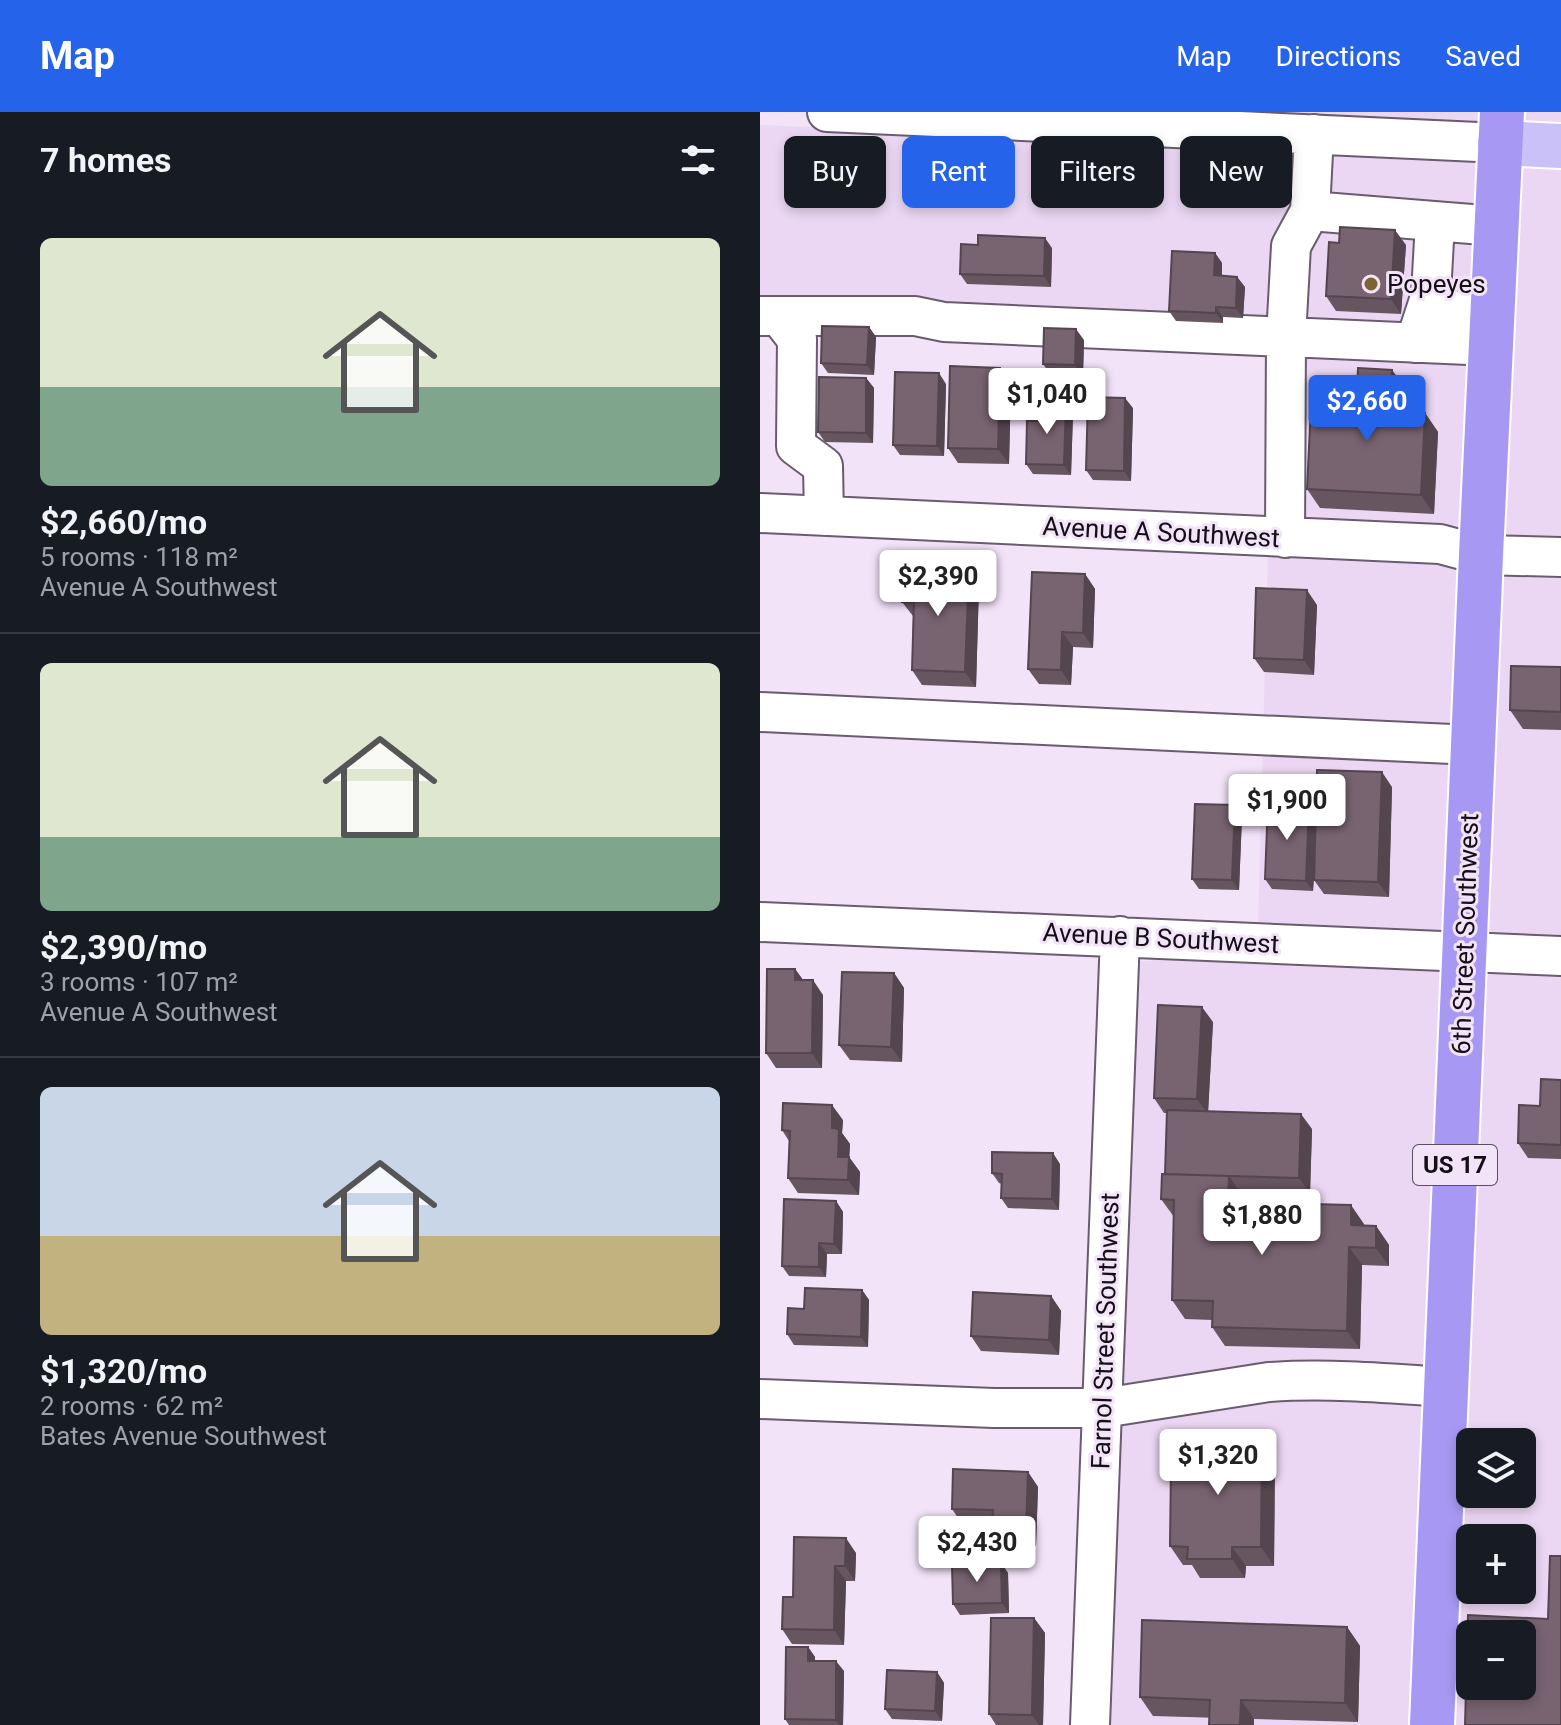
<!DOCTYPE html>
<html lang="en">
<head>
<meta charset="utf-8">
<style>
	:root { --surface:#171b24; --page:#20242c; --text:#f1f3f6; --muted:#9ea1a6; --line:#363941; --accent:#2563eb }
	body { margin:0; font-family:Roboto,sans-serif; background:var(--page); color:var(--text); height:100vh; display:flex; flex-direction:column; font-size:30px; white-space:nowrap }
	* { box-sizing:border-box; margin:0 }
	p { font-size:26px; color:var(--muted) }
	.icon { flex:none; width:44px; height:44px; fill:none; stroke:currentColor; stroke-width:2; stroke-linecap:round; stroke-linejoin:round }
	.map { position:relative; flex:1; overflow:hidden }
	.side { display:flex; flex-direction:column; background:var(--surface); width:760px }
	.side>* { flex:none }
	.guide { position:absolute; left:24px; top:24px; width:656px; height:72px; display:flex; gap:16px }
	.controls { position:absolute; left:696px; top:1316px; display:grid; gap:16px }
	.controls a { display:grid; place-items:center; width:80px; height:80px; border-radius:12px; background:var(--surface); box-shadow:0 4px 12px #0003; font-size:40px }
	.price { position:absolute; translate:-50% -68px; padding:0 18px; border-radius:8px; background:#fff; color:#222; font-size:26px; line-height:52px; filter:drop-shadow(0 2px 4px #0008) }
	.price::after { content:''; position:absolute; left:50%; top:48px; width:24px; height:18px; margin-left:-12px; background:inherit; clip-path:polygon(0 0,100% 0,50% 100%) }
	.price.active { background:var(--accent); color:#fff }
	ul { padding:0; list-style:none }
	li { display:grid; align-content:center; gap:16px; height:424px; padding:0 40px }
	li+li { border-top:2px solid var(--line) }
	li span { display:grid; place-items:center; height:248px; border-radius:12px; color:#555 }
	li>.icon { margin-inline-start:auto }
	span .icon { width:144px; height:144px; fill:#fffc; stroke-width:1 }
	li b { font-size:34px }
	h2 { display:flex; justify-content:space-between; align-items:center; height:96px; padding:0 40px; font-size:34px }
	.tag { padding:0 28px; border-radius:12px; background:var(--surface); box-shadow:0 4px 12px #0003; font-size:28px; line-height:72px }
	.tag.active { background:var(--accent); color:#fff }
	header { display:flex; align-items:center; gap:48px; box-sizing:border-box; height:112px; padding:0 40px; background:var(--accent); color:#fff }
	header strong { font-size:38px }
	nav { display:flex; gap:44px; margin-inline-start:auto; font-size:28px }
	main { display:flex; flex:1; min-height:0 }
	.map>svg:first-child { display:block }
	.built { fill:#ebd7f3; fill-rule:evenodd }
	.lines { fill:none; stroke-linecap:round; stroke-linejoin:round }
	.minor-casing { stroke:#695c6e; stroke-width:42 }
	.major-casing { stroke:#fff; stroke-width:48 }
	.highway-casing { stroke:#fff; stroke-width:48 }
	.minor { stroke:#fff; stroke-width:38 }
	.major { stroke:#cac1f8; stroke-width:44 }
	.highway { stroke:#a798f4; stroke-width:44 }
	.wall { fill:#675560 }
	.shaded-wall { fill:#54454e }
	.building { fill:#786370; stroke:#54454e; stroke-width:2; fill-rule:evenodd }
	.poi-dot { fill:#7c6434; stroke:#f2e3f9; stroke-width:3 }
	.labels { text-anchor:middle; stroke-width:6; stroke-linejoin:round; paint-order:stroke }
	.shield { fill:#f2e3f9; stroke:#574f5a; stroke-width:2 }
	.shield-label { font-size:24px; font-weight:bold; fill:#140f16 }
	.poi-label { font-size:26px; fill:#140f16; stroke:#f2e3f9; text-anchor:start }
	.street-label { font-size:26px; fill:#140f16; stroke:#f2e3f9 }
</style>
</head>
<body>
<header>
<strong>Map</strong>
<nav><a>Map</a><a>Directions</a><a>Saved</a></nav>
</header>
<main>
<section class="side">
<h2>7 homes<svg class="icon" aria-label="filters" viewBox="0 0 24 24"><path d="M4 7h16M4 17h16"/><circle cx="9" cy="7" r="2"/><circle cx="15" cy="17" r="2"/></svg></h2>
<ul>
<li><span style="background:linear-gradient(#dfe7d0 60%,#7fa58c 0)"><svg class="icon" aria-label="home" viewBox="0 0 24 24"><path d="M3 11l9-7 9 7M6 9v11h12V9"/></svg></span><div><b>$2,660/mo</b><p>5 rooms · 118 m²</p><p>Avenue A Southwest</p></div></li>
<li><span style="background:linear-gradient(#dfe7d0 70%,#7fa58c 0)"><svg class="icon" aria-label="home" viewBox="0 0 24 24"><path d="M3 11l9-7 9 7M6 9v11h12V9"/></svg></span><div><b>$2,390/mo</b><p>3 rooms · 107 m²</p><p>Avenue A Southwest</p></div></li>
<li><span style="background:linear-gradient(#c9d6e8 60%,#c2b280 0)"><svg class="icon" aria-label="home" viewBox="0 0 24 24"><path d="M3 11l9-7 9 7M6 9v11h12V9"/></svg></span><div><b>$1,320/mo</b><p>2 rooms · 62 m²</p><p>Bates Avenue Southwest</p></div></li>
</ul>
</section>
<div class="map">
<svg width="801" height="1613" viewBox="0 0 801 1613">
	<rect width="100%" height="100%" fill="#f2e3f9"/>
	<path class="built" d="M416 0H728L727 14Z
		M756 0H801V18L755 16Z
		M0 13 725 46 708 423 508 409 513 221 0 212Z
		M754 47 801 49V430L736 427Z
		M508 441 678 448 706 455 692 824 498 815Z
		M734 459 801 462V828L720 825Z
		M442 844 690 855 672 1258 358 1278 373 850Z
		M718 856 801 860V1613H686ZM710 1330H762V1382H710ZM710 1426H762V1478H710ZM710 1522H762V1574H710Z
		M510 1286 671 1290 658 1613H344L356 1310Z"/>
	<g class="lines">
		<g class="minor-casing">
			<path id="minor" d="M67 0 740 31
				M550 99 736 114
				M666 198 732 199
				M0 204H155L184 210 731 234
				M19 204 37 227 36 334 63 354 64 404
				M655 231 671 182 675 110
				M0 401 680 432 721 443 801 445
				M525 426 526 225 531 134 550 99 554 22
				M0 600 713 633
				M0 810 801 844
				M0 1287 234 1296H343L509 1270C568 1266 627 1271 685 1275
				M330 1613 360 824"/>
		</g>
		<g class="major-casing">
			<path id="major" d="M740 31 801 34"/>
		</g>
		<g class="highway-casing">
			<path id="highway" d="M672 1613 721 443 742 0"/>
		</g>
		<use href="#minor" class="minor"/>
		<use href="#major" class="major"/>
		<use href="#highway" class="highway"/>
	</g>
	<path class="wall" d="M646 133 641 202 576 199 566 184Z
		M292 136 291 175 207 172 200 162Z
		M455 141 462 151V164L477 165 485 175 483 206 463 205V211L416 209 409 199Z
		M109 215 116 225 114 263 68 261 61 251Z
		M324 228 323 263 290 262 283 252Z
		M106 266 114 276 113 331 65 330 58 320Z
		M251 271 249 352 198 351 188 336Z
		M186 272 184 344 140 343 133 333Z
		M646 276 644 300 665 301 678 320 674 402 560 396 547 377 596 296Z
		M306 291 313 301 311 363 273 362 266 352 278 309Z
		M373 296 371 369 333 368 326 358Z
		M325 462 335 477 333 536 313 535 311 573 279 572 268 557Z
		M219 473 216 575 162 573 152 558 153 504 142 490Z
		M557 493 554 563 504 560 494 546Z
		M801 555V618L763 617 750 598Z
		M632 675 629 785 564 782 554 768 553 779 512 777 505 767 549 692 556 701Z
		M475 693 482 704 479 778 439 777 432 767Z
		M35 857 43 868 63 883 62 956H16L6 941Z
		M134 861 144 876 142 950 90 948 79 933Z
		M453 910 448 999 552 1017 550 1081 479 1079 482 1083V1090L604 1112V1114H616L629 1133V1154L602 1153 600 1237 465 1234 452 1215V1208L425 1207 412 1188 414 1105 401 1087 405 1062 407 1001H404L394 986Z
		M801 968V1047L768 1046 758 1031 780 994Z
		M83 1008 82 1021 90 1032 89 1045 100 1060 99 1083 38 1081 28 1066 29 1029 22 1018Z
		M300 1052 299 1098 248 1096 241 1086 242 1072 239 1071 232 1061Z
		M76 1089 83 1100 82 1142H67L66 1165 29 1164 22 1154Z
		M102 1178 109 1188 108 1235 34 1233 27 1222 44 1197Z
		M291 1184 301 1199 299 1243 221 1239 211 1224Z
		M515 1343 514 1454H486L485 1466H440L432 1453H423L410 1434 431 1354Z
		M268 1360 278 1375 276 1434 243 1433 232 1418V1413L202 1412 192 1397Z
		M34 1425 96 1441 95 1469H86L84 1533 32 1532 22 1517 33 1485Z
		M241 1451 248 1461 249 1501 200 1503 193 1492Z
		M274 1506 285 1521 283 1613H236L229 1602Z
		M587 1515 600 1534 598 1610 393 1604 380 1585Z
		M48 1535 55 1545V1549L84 1559 83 1613H29L25 1607Z
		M177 1560 184 1571 182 1609 132 1607 125 1597Z"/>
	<path class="shaded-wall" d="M635 118 646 133 641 202 631 187Z
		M285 126 292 136 291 175 284 164Z
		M455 141 462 151 461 174 454 163Z
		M477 165 485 175 483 206 476 196Z
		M456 195 463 205V211L456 201Z
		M109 215 116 225 114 263 107 253Z
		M316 217 324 228 323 263 315 253Z
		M240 256 251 271 249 352 238 337Z
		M632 258 646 276 643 318 630 299Z
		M179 261 186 272 184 344 177 334Z
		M106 266 114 276 113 331 106 321Z
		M365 286 373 296 371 369 364 359Z
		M306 291 313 301 311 363 304 353Z
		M665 301 678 320 674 402 661 383Z
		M209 458 219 473 216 575 205 560Z
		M325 462 335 477 333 536 323 521Z
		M547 478 557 493 554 563 544 548Z
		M302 520 313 535 311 573 301 558Z
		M622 660 632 675 629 785 618 770Z
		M549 692 556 702 553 779 546 769Z
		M475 693 482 704 479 778 472 768Z
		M35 857 46 872 35 868Z
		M134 861 144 876 142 950 131 935Z
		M53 868 63 883 62 956 52 941Z
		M442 895 453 910 448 1002 437 987Z
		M72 993 83 1008 82 1021 90 1032 89 1053V1045L100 1060 99 1083 88 1068 78 1045 72 1016Z
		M541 1002 552 1017 550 1081 539 1066Z
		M293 1041 300 1052 299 1098 292 1087Z
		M469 1064 482 1083 481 1109 468 1090Z
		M76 1089 83 1100 82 1142 74 1132Z
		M591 1093 604 1112V1132L591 1113Z
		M616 1114 629 1133V1154L616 1136Z
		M59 1131 67 1142 66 1165 59 1155Z
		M589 1135 602 1153 600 1237 587 1219Z
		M102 1178 109 1188 108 1235 101 1225Z
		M291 1184 301 1199 299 1243 289 1228Z
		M502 1324 515 1343 514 1454 501 1435Z
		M268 1360 278 1375 276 1434 266 1419Z
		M86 1426 96 1441 95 1469 85 1454Z
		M472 1435 486 1454 485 1466 472 1447Z
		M241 1451 248 1461 249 1501 242 1491Z
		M75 1454 86 1469 84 1533 74 1518Z
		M274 1506 285 1521 283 1613H279L272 1603Z
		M587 1515 600 1534 598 1610 585 1591Z
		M48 1535 55 1545V1559L48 1549Z
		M76 1549 84 1559 83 1613H79L76 1608Z
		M177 1560 184 1571 182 1609 175 1599Z
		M481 1588 494 1607V1613H480Z"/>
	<path class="building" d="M580 115 635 118 631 187 566 184 569 130 579 131Z
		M218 123 285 126 284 164 200 162 201 132 218 133Z
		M412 139 455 141 454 163 477 165 476 196 456 195V201L409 199Z
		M62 214 109 215 107 253 61 251Z
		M284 216 316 217 315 253 283 252Z
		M190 254 240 256 238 337 188 336Z
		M598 256 632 258 630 299 665 301 661 383 547 377 551 294 596 296Z
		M135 260 179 261 177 334 133 333Z
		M59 265 106 266V321L58 320Z
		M328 285 365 286 364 359 326 358Z
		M279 290 306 291 304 353 266 352 267 309H278Z
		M143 456 209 458 205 560 152 558 154 490H142Z
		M272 460 325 462 323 521 302 520 301 558 268 557Z
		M496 476 547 478 544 548 494 546Z
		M751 554 801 555V600L750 598Z
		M557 658 622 660 618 770 554 768Z
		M508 690 549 692 546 769 505 767Z
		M435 692 475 693 472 768 432 767Z
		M7 857H35V868H53L52 941H6Z
		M82 860 134 861 131 935 79 933Z
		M398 893 442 895 437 987 394 986Z
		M781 967 801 968V1033L758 1031 759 993 780 994Z
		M23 991 72 993V1016L79 1017 78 1045H89L88 1068 28 1066 30 1019 22 1018Z
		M407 998 541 1002 539 1066 405 1062Z
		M232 1040 293 1041 292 1087 241 1086 242 1062 232 1061Z
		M402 1062 469 1064 468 1090 591 1093V1113L616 1114V1136L589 1135 587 1219 452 1215 453 1189 412 1188 414 1088 401 1087Z
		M24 1087 76 1089 74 1132 59 1131V1155L22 1154Z
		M45 1176 102 1178 101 1225 27 1222 28 1196 44 1197Z
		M213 1180 291 1184 289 1228 211 1224Z
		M431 1324H502L501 1435H472V1447H427L428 1435 410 1434 411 1354H431Z
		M193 1357 268 1360 266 1419 232 1418 233 1398 192 1397Z
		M34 1425 86 1426 85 1454H75L74 1518 22 1517 23 1485H33Z
		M790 1444H801V1613H705L708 1503 788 1507ZM710 1522H762V1574H710Z
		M241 1451 242 1491 193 1492 192 1453Z
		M231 1506H274L272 1603 229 1602Z
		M382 1508 587 1515 585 1591 481 1588 480 1613H449L450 1588 380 1585Z
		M26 1535H48V1549H76V1608L25 1607Z
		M127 1558 177 1560 175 1599 125 1597Z"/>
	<circle class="poi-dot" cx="611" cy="172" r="8"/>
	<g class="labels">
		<rect class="shield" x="653" y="1033" width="84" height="40" rx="6"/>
		<g class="shield-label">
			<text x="695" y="1061">US 17</text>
		</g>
		<g class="poi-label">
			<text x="627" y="181">Popeyes</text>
		</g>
		<g class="street-label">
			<text transform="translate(401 420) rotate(3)" y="9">Avenue A Southwest</text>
			<text transform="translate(705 822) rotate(-88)" y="9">6th Street Southwest</text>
			<text transform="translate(401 826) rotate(3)" y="9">Avenue B Southwest</text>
			<text transform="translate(345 1219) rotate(-88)" y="9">Farnol Street Southwest</text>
		</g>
	</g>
</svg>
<div class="controls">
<a><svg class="icon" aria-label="layers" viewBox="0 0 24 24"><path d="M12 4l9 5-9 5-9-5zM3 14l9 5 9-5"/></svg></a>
<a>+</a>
<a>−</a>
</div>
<b class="price" style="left:287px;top:324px">$1,040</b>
<b class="price active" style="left:607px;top:331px">$2,660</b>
<b class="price" style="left:178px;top:506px">$2,390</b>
<b class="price" style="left:527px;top:730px">$1,900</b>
<b class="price" style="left:502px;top:1145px">$1,880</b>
<b class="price" style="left:458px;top:1385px">$1,320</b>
<b class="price" style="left:217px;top:1472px">$2,430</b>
<div class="guide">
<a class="tag">Buy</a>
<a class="tag active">Rent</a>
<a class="tag">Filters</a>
<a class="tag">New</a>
</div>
</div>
</main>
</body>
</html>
